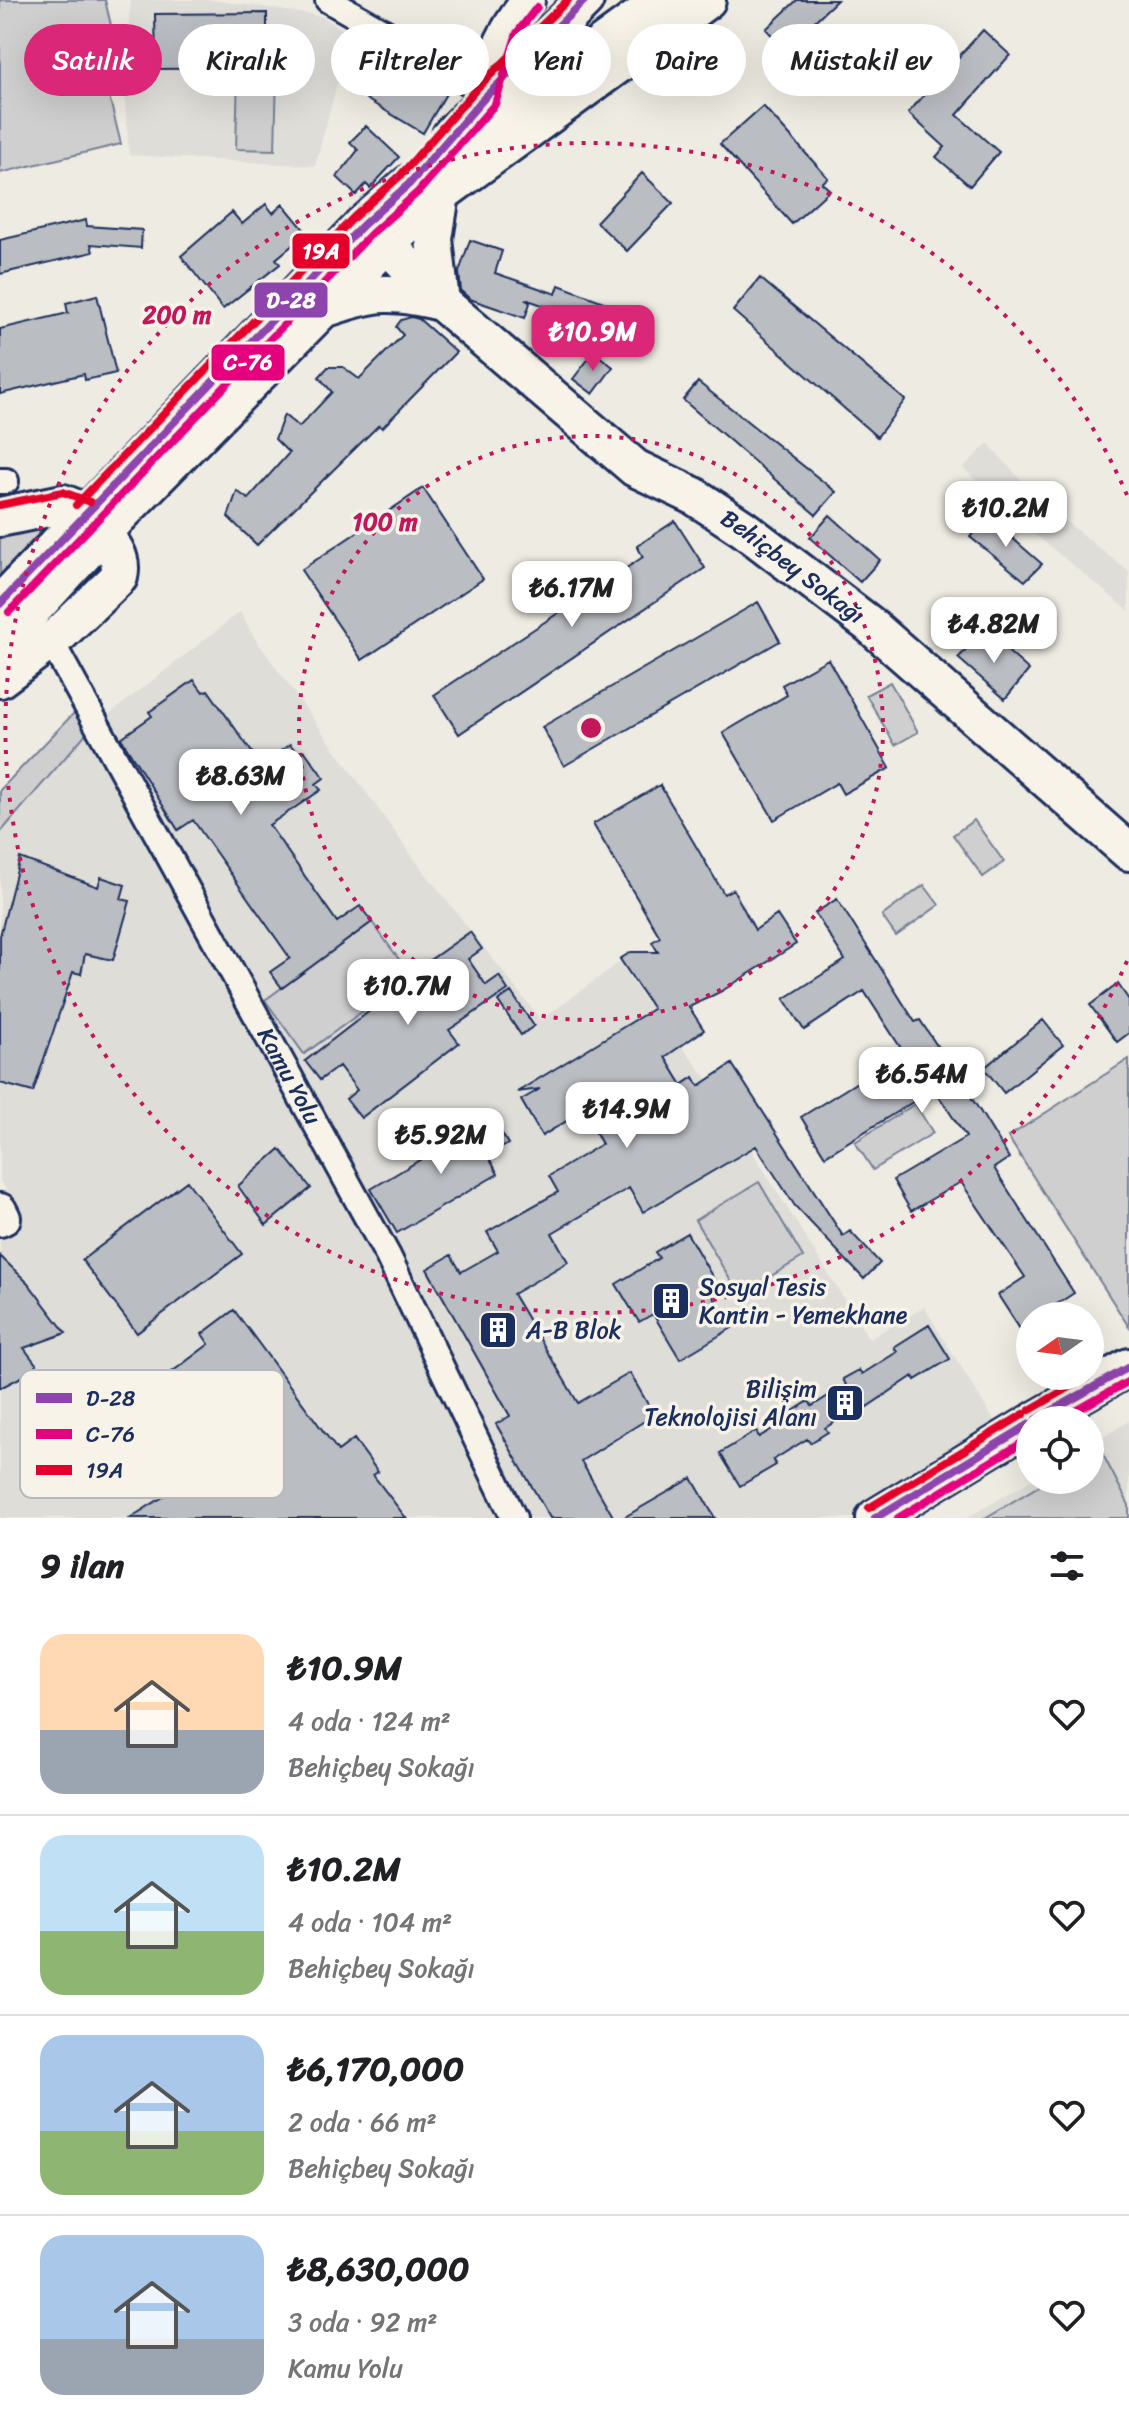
<!DOCTYPE html>
<html lang="tr">
<head>
<meta charset="utf-8">
<style>
	:root { --surface:#fff; --page:#f6f6f6; --text:#202124; --muted:#757577; --line:#e0e0e0; --accent:#db2777 }
	body { margin:0; font-family:Sriracha,sans-serif; background:var(--page); color:var(--text); height:100vh; display:flex; flex-direction:column; font-size:30px; white-space:nowrap }
	* { box-sizing:border-box; margin:0 }
	p { font-size:26px; color:var(--muted) }
	.icon { flex:none; width:44px; height:44px; fill:none; stroke:currentColor; stroke-width:2; stroke-linecap:round; stroke-linejoin:round }
	.map { position:relative; height:1518px; overflow:hidden }
	.panel { display:flex; flex-direction:column; background:var(--surface); flex:1 }
	.panel>* { flex:none }
	.guide { position:absolute; left:24px; top:24px; width:1082px; height:72px; display:flex; gap:16px }
	.needle { width:52px; rotate:256deg }
	.tools { position:absolute; left:1016px; top:1302px; display:grid; gap:16px }
	.tools a { display:grid; place-items:center; width:88px; height:88px; border-radius:50%; background:var(--surface); box-shadow:0 8px 32px #0002; font-size:40px }
	.price { position:absolute; translate:-50% -68px; padding:0 18px; border-radius:16px; background:#fff; color:#222; font-size:26px; line-height:52px; filter:drop-shadow(0 2px 4px #0008) }
	.price::after { content:''; position:absolute; left:50%; top:48px; width:24px; height:18px; margin-left:-12px; background:inherit; clip-path:polygon(0 0,100% 0,50% 100%) }
	.price.active { background:var(--accent); color:#fff }
	ul { padding:0; list-style:none }
	li { display:flex; align-items:center; gap:24px; height:200px; padding:0 40px }
	li+li { border-top:2px solid var(--line) }
	li span { display:grid; place-items:center; flex:none; width:224px; height:160px; border-radius:24px; color:#555 }
	li>.icon { margin-inline-start:auto }
	span .icon { width:96px; height:96px; fill:#fffc; stroke-width:1 }
	li b { font-size:34px }
	h2 { display:flex; justify-content:space-between; align-items:center; height:96px; padding:0 40px; font-size:34px }
	.chip { padding:0 28px; border-radius:36px; background:var(--surface); box-shadow:0 8px 32px #0002; font-size:28px; line-height:72px }
	.chip.active { background:var(--accent); color:#fff }
	.map>svg:first-child { display:block }
	.built { fill:#deddd8 }
	.green { fill:#cfcfcf; stroke:#757f96; stroke-width:2 }
	.building { fill:#babdc2; stroke:#1b2f5e; stroke-width:2 }
	.lines { fill:none; stroke-linecap:round; stroke-linejoin:round }
	.minor-casing { stroke:#1b2f5e; stroke-width:30 }
	.secondary-casing { stroke:#1b2f5e; stroke-width:38 }
	.primary-casing { stroke:#1b2f5e; stroke-width:42 }
	.trunk-casing { stroke:#1b2f5e; stroke-width:44 }
	.minor { stroke:#f7f3e8; stroke-width:24 }
	.secondary { stroke:#f7f3e8; stroke-width:32 }
	.primary { stroke:#f7f3e8; stroke-width:36 }
	.trunk { stroke:#f7f3e8; stroke-width:38 }
	.bus-1-casing { stroke:#f7f3e8; stroke-width:14 }
	.bus-2-casing { stroke:#f7f3e8; stroke-width:14 }
	.bus-3-casing { stroke:#f7f3e8; stroke-width:14 }
	.bus-1 { stroke:#8e44ad; stroke-width:8 }
	.bus-2 { stroke:#e5007d; stroke-width:8 }
	.bus-3 { stroke:#e4002b; stroke-width:8 }
	.ring { fill:none; stroke:#c2185b; stroke-width:4; stroke-dasharray:4 8 }
	.labels { text-anchor:middle; stroke-width:7; stroke-linejoin:round; paint-order:stroke }
	.street-label { font-size:24px; fill:#1b2f5e; stroke:#f7f3e8 }
	.poi-label { font-size:24px; fill:#1b2f5e; stroke:#f7f3e8; text-anchor:start }
	.key { fill:#f7f3e8; stroke:#b5b8bf; stroke-width:2 }
	.key-label { font-size:22px; fill:#1b2f5e }
	.centre { fill:#c2185b; stroke:#f7f3e8; stroke-width:4 }
	.ring-label { font-size:24px; text-anchor:middle; font-weight:bold; fill:#c2185b; stroke:#f7f3e8; stroke-width:7; stroke-linejoin:round; paint-order:stroke }
	.line-badge { stroke:#f7f3e8; stroke-width:3 }
	.badge-label { font-size:22px; text-anchor:middle; font-weight:bold; fill:#fff }
</style>
</head>
<body>
<div class="map">
<svg width="1129" height="1518" viewBox="0 0 1129 1518">
	<rect width="100%" height="100%" fill="#eeebe2"/>
	<filter id="ink" filterUnits="userSpaceOnUse"><feTurbulence type="fractalNoise" baseFrequency=".0125" numOctaves="2"/><feDisplacementMap in="SourceGraphic" scale="16" xChannelSelector="R" yChannelSelector="G"/><feConvolveMatrix kernelMatrix="1 2 1 2 8 2 1 2 1" color-interpolation-filters="sRGB"/></filter>
	<g filter="url(#ink)">
		<path class="built" d="M131 0H213L321 16 361 41 337 84 315 166 129 155 123 76Z
			M988 443 1037 498 1129 572V611L1015 518 963 468Z
			M240 612 254 637 415 860 541 1020 620 962 644 999 705 1076 869 1339 924 1307 1000 1430 856 1518H0V1220L18 1207 0 1181V833L89 730Z
			M1129 1421V1518H967L1031 1480H1090V1445Z"/>
		<path class="green" d="M0 0H105L119 59 101 64 121 144 0 173Z
			M238 73 277 74 275 150 236 149Z
			M46 526 0 575V533Z
			M890 682 918 732 895 745 866 695Z
			M74 713 89 730 0 833V790Z
			M974 820 1004 862 983 877 953 835Z
			M924 885 939 905 896 936 882 916Z
			M372 922 411 976 304 1054 265 1000Z
			M1129 1059V1327L1008 1137Z
			M915 1104 933 1133 873 1170 855 1142Z
			M759 1182 803 1257 739 1295 695 1220Z
			M1100 1449 1129 1505V1518H985L1049 1480H1090V1455Z"/>
		<path class="building" d="M797 0H837L785 49 766 29Z
			M267 13V68L156 69 155 14Z
			M983 30 1010 55 957 115 999 152 970 186 936 157 945 147 908 113Z
			M391 58 447 92 423 133 366 99Z
			M763 106 828 178 822 183 830 190 792 224 720 144Z
			M366 126 399 157 370 188 366 184 356 195 337 177 358 150 350 142Z
			M642 173 673 203 627 251 596 222Z
			M266 204 273 213 283 204 307 233 276 259 280 264 223 309 181 256 232 212 242 224Z
			M86 220 87 226 142 230 141 248 91 244 93 252 0 274V240Z
			M470 240 502 251 495 273 556 294 559 285 633 313 626 334 525 299 530 303 525 318 470 299 461 291 459 272Z
			M760 278 905 400 877 437 733 311Z
			M97 295 116 373 85 380 84 374 0 394V329L68 313 66 303Z
			M411 317 419 319 456 352 382 428 379 425 257 545 228 517 237 491 248 499 289 453 275 439 284 415 299 427 332 392 319 377 328 367H343L359 379 403 335 396 327 401 320Z
			M594 352 613 367 593 394 573 379Z
			M698 382 836 492 816 515 683 400Z
			M423 488 483 579 362 660 301 570Z
			M830 515 880 560 860 582 810 538Z
			M987 516 1042 564 1025 581 970 537Z
			M675 521 705 568 459 734 434 695 643 557 637 546Z
			M758 602 780 641 564 766 542 727Z
			M985 631 1029 670 1005 699 958 658Z
			M828 659 890 768 843 794 837 783 774 820 723 733 787 695 782 685Z
			M194 680 203 692 208 690 261 765 290 744 298 754 304 750 324 778 316 784 321 790 269 825 337 922 360 906 372 922 282 988 270 972 290 958 193 820 178 830 121 738 152 716 149 712Z
			M660 785 724 894 733 889 755 930 777 915 796 944 722 991 689 1007 704 1030 665 1057 682 1085 694 1077 699 1086 732 1064 843 1236 850 1231 880 1263 864 1279 795 1206 756 1146 643 1212 629 1188 552 1233 568 1262 513 1294 578 1403 630 1373 654 1415 581 1461 614 1518H550L496 1424 510 1416 427 1269 451 1255 461 1272 498 1251 487 1232 558 1192 549 1176 602 1144 583 1111 542 1136 521 1100 540 1089 517 1092 653 1009 620 959 631 952H658L652 942 660 937 593 824Z
			M20 858 98 887 101 877 125 885 121 899 130 901 113 960 85 954 81 974 73 972 33 1092 0 1083V936Z
			M837 899 915 1022 920 1020 980 1111 1009 1158 994 1168 1074 1293 1039 1316H1030V1322L1020 1329 998 1295 1025 1277 961 1182 911 1211 893 1180 966 1137 934 1089 825 1156 801 1117 904 1053 864 991 804 1030 784 999 845 960 815 913Z
			M470 932 482 949 468 959 486 985 499 976 508 990 449 1030 459 1043 361 1118 346 1099 357 1090 339 1066 320 1080 305 1061 429 965 427 962Z
			M1118 984 1129 1000V1033L1117 1042 1090 1005Z
			M511 992 534 1026 521 1035 498 1001Z
			M1043 1020 1063 1045 1004 1093 984 1068Z
			M492 1117 508 1144 488 1156 498 1174 397 1233 371 1189Z
			M280 1149 311 1188 266 1225 238 1186Z
			M187 1181 242 1254 137 1333 82 1260Z
			M687 1233 716 1283 708 1288 732 1328 680 1359 653 1314 639 1322 616 1284 659 1258 655 1252Z
			M0 1256 28 1283 66 1333 24 1348 39 1368 0 1388Z
			M234 1310 338 1451 354 1439 378 1472 373 1475 406 1518H130L224 1458 164 1378 209 1344 202 1334Z
			M929 1325 950 1359 915 1380 913 1376 861 1411 859 1407 825 1428 828 1432 810 1443 807 1439 773 1460 776 1465 740 1486 720 1453 756 1431 759 1437 795 1415 793 1411 809 1401 812 1406 846 1385 843 1379 859 1370 862 1374 897 1352 894 1347Z
			M692 1478 715 1518H623Z"/>
		<g class="lines">
			<g class="minor-casing">
				<g id="minor">
					<path d="M328 0 460 75 485 97"/>
					<path d="M0 481H6"/>
					<path id="s1" d="M51 641 388 1256 514 1518"/>
				</g>
			</g>
			<g class="secondary-casing">
				<path id="secondary" d="M485 97C489 59 505 30 528 0
					M0 1210 4 1218 0 1220"/>
			</g>
			<g class="primary-casing">
				<g id="primary">
					<path d="M451 135 585 0"/>
					<path id="s2" d="M363 225 387 244 441 302 635 468 694 496 744 529 869 624 1129 852"/>
					<path d="M441 302 434 239 441 194"/>
					<path d="M330 307C376 291 392 290 441 302"/>
					<path d="M0 604 363 225 409 184 662 0"/>
					<path d="M0 645 122 513 387 244 441 194 707 0"/>
					<path d="M0 679 61 633 119 577C125 552 104 536 89 517"/>
					<path d="M1036 1420 1129 1367"/>
					<path d="M875 1518 1030 1424"/>
				</g>
			</g>
			<g class="trunk-casing">
				<path id="trunk" d="M0 517 63 504 85 513"/>
			</g>
			<use href="#minor" class="minor"/>
			<use href="#secondary" class="secondary"/>
			<use href="#primary" class="primary"/>
			<use href="#trunk" class="trunk"/>
			<g class="bus-1-casing">
				<path id="bus-1" d="M0 604 363 225 409 184 485 97 585 0
					M1036 1420 1129 1367
					M875 1518 1030 1424"/>
			</g>
			<g class="bus-2-casing">
				<path id="bus-2" d="M9 612 371 234 418 192 495 104 517 33 537 7
					M1060 1420 1129 1381
					M898 1518 1030 1438"/>
			</g>
			<g class="bus-3-casing">
				<path id="bus-3" d="M0 505 63 492 90 502
					M76 505 354 217 400 176 477 88 568 0
					M1030 1410 1089 1376
					M869 1508 1024 1414"/>
			</g>
			<use href="#bus-1" class="bus-1"/>
			<use href="#bus-2" class="bus-2"/>
			<use href="#bus-3" class="bus-3"/>
		</g>
	</g>
	<g class="ring">
		<circle cx="591" cy="728" r="292"/>
		<path d="M1127 961A585 585 0 1 1 1127 495"/>
	</g>
	<defs>
		<g id="building-square" transform="scale(2)"><rect x="-9" y="-9" width="18" height="18" rx="4" fill="#1b2f5e" stroke="#f7f3e8"/><path d="M-4-6H4V6H1V3H-1V6H-4ZM-2.5-4.3h1.7v1.8h-1.7ZM.8-4.3h1.7v1.8H.8ZM-2.5-1h1.7V.8h-1.7ZM.8-1h1.7V.8H.8Z" fill="#fff"/></g>
	</defs>
	<g fill-rule="evenodd">
		<use href="#building-square" x="671" y="1301"/>
		<use href="#building-square" x="498" y="1330"/>
		<use href="#building-square" x="845" y="1403"/>
	</g>
	<g class="labels">
		<g class="street-label">
			<text dy="8" stroke="none"><textPath href="#s2" startOffset="552">Behiçbey Sokağı</textPath></text>
			<text dy="8" stroke="none"><textPath href="#s1" startOffset="496">Kamu Yolu</textPath></text>
		</g>
		<g class="poi-label">
			<text x="699" y="1295">Sosyal Tesis<tspan x="699" dy="28">Kantin - Yemekhane</tspan></text>
			<text x="526" y="1338">A-B Blok</text>
			<text x="817" y="1397" text-anchor="end">Bilişim<tspan x="817" dy="28">Teknolojisi Alanı</tspan></text>
		</g>
	</g>
	<rect x="20" y="1370" width="264" height="128" rx="12" class="key"/>
	<rect x="36" y="1393" width="36" height="10" fill="#8e44ad"/>
	<rect x="36" y="1429" width="36" height="10" fill="#e5007d"/>
	<rect x="36" y="1465" width="36" height="10" fill="#e4002b"/>
	<g class="key-label">
		<text x="86" y="1406">D-28</text>
		<text x="86" y="1442">C-76</text>
		<text x="86" y="1478">19A</text>
	</g>
	<circle cx="591" cy="728" r="12" class="centre"/>
	<g class="ring-label">
		<text x="177" y="323">200 m</text>
		<text x="385" y="530">100 m</text>
	</g>
	<g class="line-badge">
		<rect x="291" y="232" width="60" height="38" rx="8" fill="#e4002b"/>
		<rect x="253" y="281" width="76" height="38" rx="8" fill="#8e44ad"/>
		<rect x="210" y="343" width="76" height="39" rx="8" fill="#e5007d"/>
	</g>
	<g class="badge-label">
		<text x="321" y="259">19A</text>
		<text x="291" y="308">D-28</text>
		<text x="248" y="370">C-76</text>
	</g>
</svg>
<div class="tools">
<a><svg class="needle" viewBox="-14 -14 28 28"><path d="M0-13l5 13h-10z" fill="#e53935"/><path d="M0 13l5-13h-10z" fill="#757577"/></svg></a>
<a><svg class="icon" aria-label="locate" viewBox="0 0 24 24"><circle cx="12" cy="12" r="6"/><path d="M12 2v4M12 18v4M2 12h4M18 12h4"/></svg></a>
</div>
<b class="price active" style="left:593px;top:373px">₺10.9M</b>
<b class="price" style="left:1006px;top:549px">₺10.2M</b>
<b class="price" style="left:572px;top:629px">₺6.17M</b>
<b class="price" style="left:994px;top:665px">₺4.82M</b>
<b class="price" style="left:241px;top:817px">₺8.63M</b>
<b class="price" style="left:408px;top:1027px">₺10.7M</b>
<b class="price" style="left:922px;top:1115px">₺6.54M</b>
<b class="price" style="left:627px;top:1150px">₺14.9M</b>
<b class="price" style="left:441px;top:1176px">₺5.92M</b>
<div class="guide">
<a class="chip active">Satılık</a>
<a class="chip">Kiralık</a>
<a class="chip">Filtreler</a>
<a class="chip">Yeni</a>
<a class="chip">Daire</a>
<a class="chip">Müstakil ev</a>
</div>
</div>
<section class="panel">
<h2>9 ilan<svg class="icon" aria-label="filters" viewBox="0 0 24 24"><path d="M4 7h16M4 17h16"/><circle cx="9" cy="7" r="2"/><circle cx="15" cy="17" r="2"/></svg></h2>
<ul>
<li><span style="background:linear-gradient(#ffd9b3 60%,#9aa5b1 0)"><svg class="icon" aria-label="home" viewBox="0 0 24 24"><path d="M3 11l9-7 9 7M6 9v11h12V9"/></svg></span><div><b>₺10.9M</b><p>4 oda · 124 m²</p><p>Behiçbey Sokağı</p></div><svg class="icon" aria-label="heart" viewBox="0 0 24 24"><path d="M12 20l-8-8c-3-5 5-10 8-4 3-6 11-1 8 4z"/></svg></li>
<li><span style="background:linear-gradient(#bfe0f5 60%,#8fb573 0)"><svg class="icon" aria-label="home" viewBox="0 0 24 24"><path d="M3 11l9-7 9 7M6 9v11h12V9"/></svg></span><div><b>₺10.2M</b><p>4 oda · 104 m²</p><p>Behiçbey Sokağı</p></div><svg class="icon" aria-label="heart" viewBox="0 0 24 24"><path d="M12 20l-8-8c-3-5 5-10 8-4 3-6 11-1 8 4z"/></svg></li>
<li><span style="background:linear-gradient(#a9c7e8 60%,#8fb573 0)"><svg class="icon" aria-label="home" viewBox="0 0 24 24"><path d="M3 11l9-7 9 7M6 9v11h12V9"/></svg></span><div><b>₺6,170,000</b><p>2 oda · 66 m²</p><p>Behiçbey Sokağı</p></div><svg class="icon" aria-label="heart" viewBox="0 0 24 24"><path d="M12 20l-8-8c-3-5 5-10 8-4 3-6 11-1 8 4z"/></svg></li>
<li><span style="background:linear-gradient(#a9c7e8 65%,#9aa5b1 0)"><svg class="icon" aria-label="home" viewBox="0 0 24 24"><path d="M3 11l9-7 9 7M6 9v11h12V9"/></svg></span><div><b>₺8,630,000</b><p>3 oda · 92 m²</p><p>Kamu Yolu</p></div><svg class="icon" aria-label="heart" viewBox="0 0 24 24"><path d="M12 20l-8-8c-3-5 5-10 8-4 3-6 11-1 8 4z"/></svg></li>
</ul>
</section>
</body>
</html>
